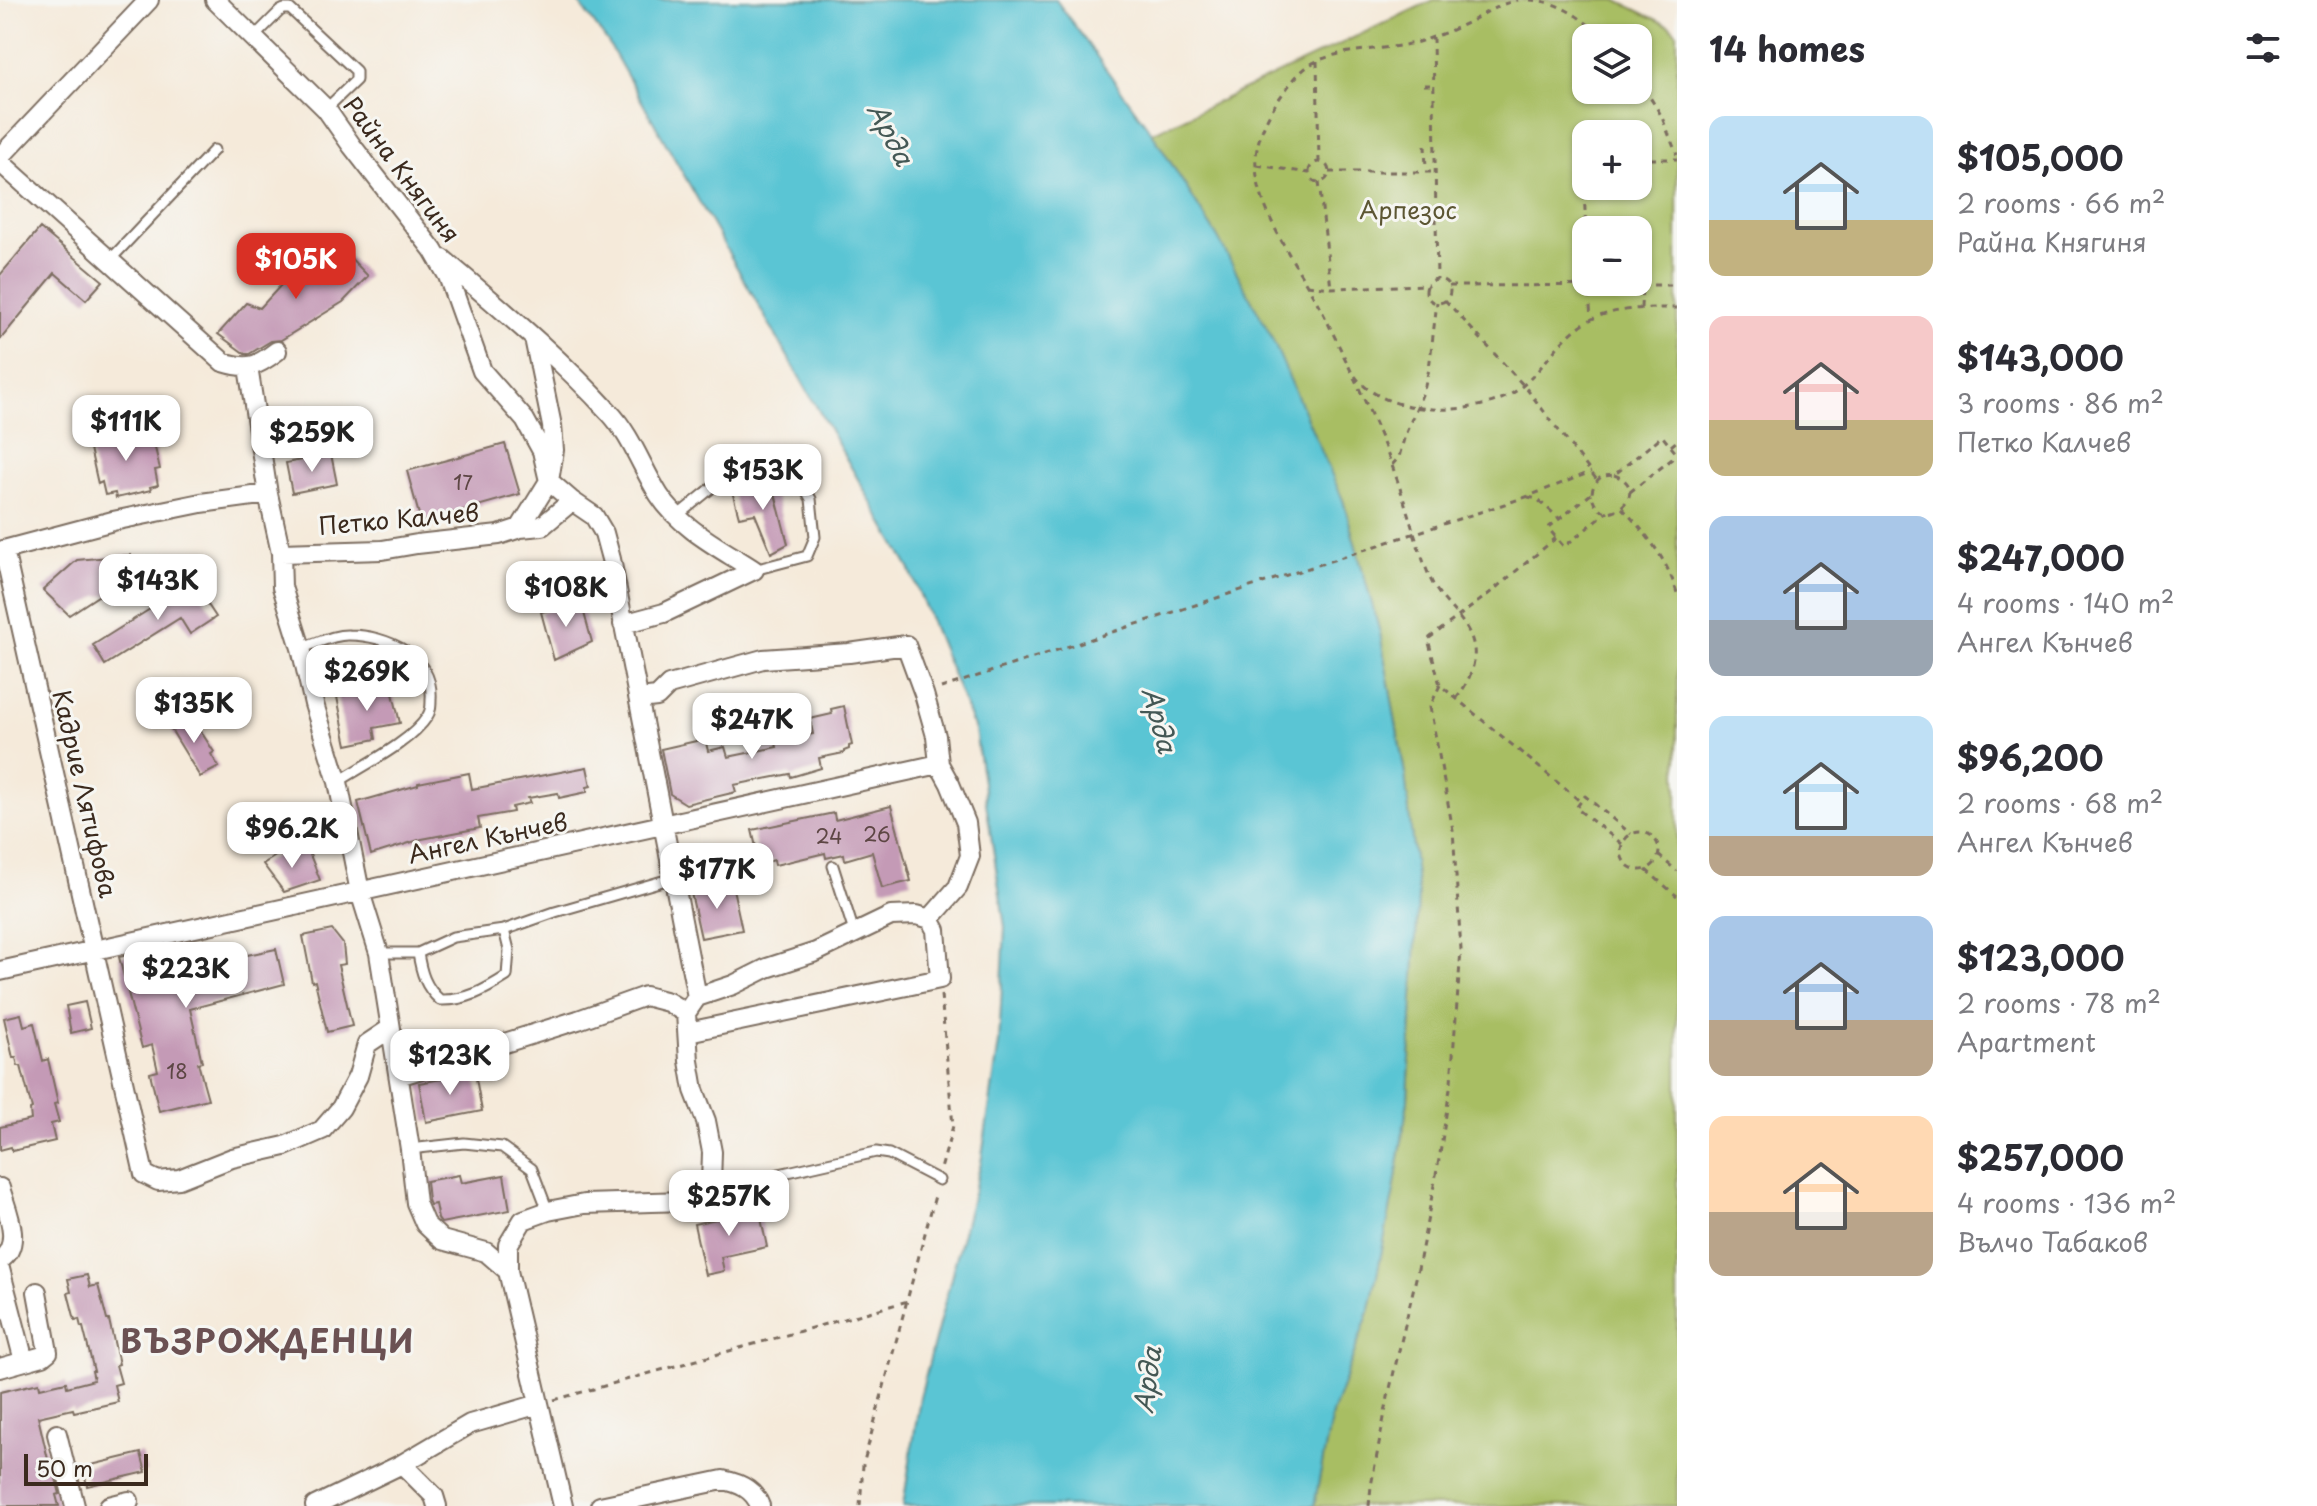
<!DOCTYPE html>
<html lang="en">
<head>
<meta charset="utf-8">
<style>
	:root { --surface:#fff; --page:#f2f2f3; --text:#2b2b33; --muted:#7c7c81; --accent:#d93025 }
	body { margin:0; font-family:"Playpen Sans",sans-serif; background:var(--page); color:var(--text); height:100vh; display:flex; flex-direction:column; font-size:30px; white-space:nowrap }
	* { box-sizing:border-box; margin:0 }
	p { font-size:26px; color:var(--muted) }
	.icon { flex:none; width:44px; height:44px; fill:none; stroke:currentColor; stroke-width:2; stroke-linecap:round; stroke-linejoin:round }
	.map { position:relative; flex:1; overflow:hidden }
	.details { display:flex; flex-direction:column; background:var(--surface); width:640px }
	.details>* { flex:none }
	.controls { position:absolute; left:1572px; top:24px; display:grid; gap:16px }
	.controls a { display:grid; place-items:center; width:80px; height:80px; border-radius:16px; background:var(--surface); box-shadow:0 2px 6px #0004; font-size:40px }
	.scale { position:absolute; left:24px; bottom:20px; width:124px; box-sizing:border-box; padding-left:8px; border:4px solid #3b2a1e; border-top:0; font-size:22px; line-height:28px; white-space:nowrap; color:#3b2a1e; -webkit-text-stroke:6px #f6f6f2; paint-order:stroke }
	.price { position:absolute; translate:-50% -68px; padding:0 18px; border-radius:16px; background:#fff; color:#222; font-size:26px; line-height:52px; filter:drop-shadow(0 2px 4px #0008) }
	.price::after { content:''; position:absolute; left:50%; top:48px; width:24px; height:18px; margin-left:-12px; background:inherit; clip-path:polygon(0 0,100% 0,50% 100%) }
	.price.on { background:var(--accent); color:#fff }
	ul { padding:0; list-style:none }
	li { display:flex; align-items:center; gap:24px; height:200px; padding:0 32px }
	li span { display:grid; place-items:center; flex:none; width:224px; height:160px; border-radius:16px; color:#555 }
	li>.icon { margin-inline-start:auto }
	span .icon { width:96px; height:96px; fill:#fffc; stroke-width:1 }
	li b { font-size:34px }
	h2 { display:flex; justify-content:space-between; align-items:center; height:96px; padding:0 32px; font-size:34px }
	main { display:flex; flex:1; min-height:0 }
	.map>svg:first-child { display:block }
	.green { fill:#a8be63; stroke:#727440; stroke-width:2; fill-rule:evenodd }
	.water { fill:#5ac5d4; stroke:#4a7879; stroke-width:2 }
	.building { fill:#c49ab6 }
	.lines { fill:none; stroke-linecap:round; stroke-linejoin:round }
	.service-casing { stroke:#7c6d60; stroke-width:13 }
	.minor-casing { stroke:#7c6d60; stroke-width:22 }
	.path { stroke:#7c6d60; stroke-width:3; stroke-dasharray:6 6; stroke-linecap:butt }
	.service { stroke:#fff; stroke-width:9 }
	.minor { stroke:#fff; stroke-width:18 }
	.labels { text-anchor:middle; stroke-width:6; stroke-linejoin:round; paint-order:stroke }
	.number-label { font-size:20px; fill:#5d4644 }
	.street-label { font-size:24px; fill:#3b2a1e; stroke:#f6f6f2 }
	.park-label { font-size:24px; fill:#5c5633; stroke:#f6f6f2 }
	.water-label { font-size:26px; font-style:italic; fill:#445855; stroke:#f6f6f2 }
	.district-label { font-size:32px; font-weight:bold; letter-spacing:2px; fill:#6b5153; stroke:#f6f6f2 }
</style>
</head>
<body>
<main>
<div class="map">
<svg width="1677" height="1506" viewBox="0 0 1677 1506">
	<rect width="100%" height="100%" fill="#f6f6f2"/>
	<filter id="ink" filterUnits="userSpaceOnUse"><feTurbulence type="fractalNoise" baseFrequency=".0125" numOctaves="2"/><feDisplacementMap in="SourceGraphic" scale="16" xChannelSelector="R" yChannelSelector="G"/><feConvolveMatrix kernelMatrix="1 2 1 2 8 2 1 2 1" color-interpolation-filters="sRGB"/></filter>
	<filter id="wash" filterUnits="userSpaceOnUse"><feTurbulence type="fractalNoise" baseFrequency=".006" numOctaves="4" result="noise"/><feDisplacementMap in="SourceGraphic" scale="32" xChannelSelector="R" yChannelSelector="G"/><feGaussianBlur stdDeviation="1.8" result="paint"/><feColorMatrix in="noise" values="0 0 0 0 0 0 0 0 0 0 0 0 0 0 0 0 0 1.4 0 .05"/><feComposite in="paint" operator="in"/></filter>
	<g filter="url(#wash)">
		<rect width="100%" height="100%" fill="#f5eada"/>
		<path class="green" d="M1433 0H1616L1670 26 1677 33V1506H1314L1332 1414 1370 1309 1394 1191 1408 1100 1418 896 1405 774 1380 633 1343 500 1218 238 1152 133ZM1586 38H1638V90H1586ZM1586 134H1638V186H1586ZM1586 230H1638V282H1586Z"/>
		<path class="water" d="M577 0H1056L1152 133 1218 238 1270 334 1343 500 1380 633 1405 774 1418 896 1408 1100 1394 1191 1370 1309 1332 1414 1314 1506H903L920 1397 981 1163 999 1043 1005 927 975 730 910 570 609 44Z"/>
		<g id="blocks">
			<path class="building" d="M40 228 103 281 86 300 55 273 0 340V275Z
				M338 245 368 276 343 302 281 340 271 341 249 354H245L218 334 246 303 260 308 316 247 330 256Z
				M140 429 141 433 151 431 160 469 155 470 158 485 150 487 151 490 116 498 115 493 105 495 102 482 98 484 89 444 97 442V439Z
				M505 444 520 494 421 522 407 471Z
				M331 454 337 484 292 493 286 463Z
				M772 482 788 544 771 553 755 514 739 517 732 491Z
				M130 555 136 594 98 596 69 615 43 590 77 560Z
				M193 582 216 617 190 634 180 618 105 665 93 645Z
				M581 602 592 642 554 660 541 612Z
				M391 685 400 723 374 728 376 739 347 745 337 697Z
				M844 706 852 745 849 746V749L844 751V753L819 758 821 768 791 777 790 774 734 785 736 792 686 804 670 794 661 749 705 739 708 751 725 747 728 757 777 747 776 743 813 734 810 719 832 714 831 709Z
				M189 713 214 752 211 754 219 767 200 777 169 726Z
				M587 767 591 786 587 787V792L559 798 558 793 528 798 530 803 512 807 513 812 478 818 480 828 422 839 371 855 358 802 418 785V783L469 773 472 789Z
				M891 806 911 881 882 888 872 852 845 860 844 854 826 858 825 853 775 865 774 860 760 864 752 830 834 813 835 820Z
				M285 850 288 855 308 850 320 880 284 892 263 864Z
				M732 884 742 930 701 938 691 893Z
				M332 930 343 944 345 964 338 965 352 1026 327 1032 315 981 312 982 303 936Z
				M174 945 180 969 276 949 284 984 190 1009 202 1062 198 1063 208 1099 159 1111 150 1073 158 1071 152 1045 142 1048 119 957Z
				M85 1002 91 1028 71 1033 66 1006Z
				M21 1014 24 1026 34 1023 43 1061 48 1059 58 1103 54 1104 59 1122 51 1124 55 1141 12 1151 11 1147 0 1150V1127L31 1120 30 1110 32 1109 21 1066H18L16 1058H13L4 1018Z
				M475 1073 482 1111 426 1122 419 1083Z
				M459 1175 461 1183 504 1175 510 1210 441 1223 438 1219 435 1204 430 1205 428 1200 426 1181Z
				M759 1209 767 1247 721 1257 724 1271 705 1275 694 1224Z
				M87 1275 90 1287 98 1285 107 1320H109L119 1364 116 1365 121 1383 114 1385 118 1402 74 1412 73 1409 38 1417 50 1468 53 1467 60 1494 56 1495 59 1506H0V1392L39 1383 40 1388 66 1382 67 1387 94 1380 92 1371H94L83 1327H81L79 1319 75 1320 68 1293 71 1292 68 1279Z
				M141 1453 146 1472 87 1486 83 1467Z"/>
		</g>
	</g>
	<g filter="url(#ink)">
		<use href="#blocks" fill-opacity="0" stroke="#7c6d60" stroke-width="2"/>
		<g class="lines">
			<g class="service-casing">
				<path id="service" d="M254 37 280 11 284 9H290L356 71V80L326 109
					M110 260 214 150
					M677 516 745 461 768 458 785 462 795 471 811 499 815 537 807 556 754 570
					M301 648C316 644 334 634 349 635 386 635 434 656 431 699 431 706 431 711 427 717 411 742 364 765 338 782
					M833 866 854 932
					M379 953H418L453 937 504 930 555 912 673 878
					M418 953C421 972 425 987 440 1000 466 1001 485 990 507 976L509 950 504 930
					M410 1149 464 1143 502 1147 532 1169 548 1211
					M711 1184 757 1185 779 1174 876 1152 889 1154 939 1180"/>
			</g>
			<g class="minor-casing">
				<path id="minor" d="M215 0 326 109 352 146 433 250 448 276 482 371 525 420 542 451 549 481 520 528
					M0 157 149 0
					M0 162 223 362C249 370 256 367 277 351
					M443 259C500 308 558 356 609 412 631 435 642 468 659 495 681 529 722 549 754 570
					M534 338 552 426 554 450 549 481 572 501 594 516 604 533 611 559 697 997 686 1013 689 1061 694 1090 706 1121 712 1152 711 1184 686 1201 584 1204 548 1211 523 1220 508 1245V1271L563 1506
					M248 367 268 494 281 553 282 587 301 648 314 704 338 782 360 892 379 953 410 1149 416 1203 425 1224 442 1240 486 1252 508 1271
					M4 550 144 1174 158 1181 179 1179 232 1158 285 1146 322 1130 341 1108 358 1076 367 1044 391 1028
					M0 551 113 521 201 503 268 494
					M281 553 382 550 417 544 499 535 520 528 542 526 572 501
					M623 624 664 613 754 570
					M639 699 657 697 669 685 763 659 849 653 906 645 924 694 936 736 939 764 950 784 966 823 970 856 958 887 930 919
					M0 971 939 764
					M688 1032 940 979 936 930 930 919 917 915 891 916 816 952 767 968 733 985 697 997
					M399 1076 578 1020 645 996 668 1002 686 1013
					M0 1188C6 1209 24 1245 0 1260
					M0 1269 24 1361
					M0 1368 43 1356 48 1352 37 1292
					M57 1434 75 1506
					M402 1464 434 1496 437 1506
					M109 1506 129 1501
					M315 1506 402 1464 470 1424 539 1404
					M600 1506 723 1480C739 1483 754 1489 760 1506"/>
			</g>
			<path class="path" d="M1530 0C1560 1 1583 19 1604 38
				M1433 37 1437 279
				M1317 61 1319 162
				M1638 78 1661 115 1677 155
				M1424 85H1434
				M1425 145 1426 169
				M1638 159H1677
				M1586 160H1583L1586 236
				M1309 172a10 10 0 1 1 20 0a10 10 0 1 1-20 0Z
				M1257 165 1309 173
				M1329 172H1435
				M1319 182 1331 288
				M1426 291a12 12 0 1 1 24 0a12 12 0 1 1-24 0Z
				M1588 282 1591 318
				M1307 285 1331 288 1428 285
				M1449 286 1677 285
				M1445 300 1526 388 1597 480
				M1641 308 1642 285
				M1355 376C1384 417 1477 418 1516 391 1544 371 1560 334 1592 319 1619 307 1648 308 1677 308
				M1671 446 1677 441
				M1392 465 1399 457 1405 435 1424 390 1429 369 1437 302
				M1614 475C1655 489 1605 533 1593 499 1590 489 1595 482 1602 476L1614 475 1662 436 1677 454
				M1630 492 1677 455
				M1591 494 1548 528 1564 547 1608 511
				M1528 497 1537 499 1560 519
				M1622 508C1646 533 1667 559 1677 593
				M1556 538 1486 596 1428 639 1440 685 1581 802
				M941 688 1526 497 1591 472
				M1456 699C1473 677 1482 652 1466 627 1455 610 1438 597 1430 578 1414 540 1406 501 1391 463 1373 416 1351 371 1329 325 1307 278 1259 219 1256 167 1254 144 1266 117 1279 99 1289 85 1301 68 1317 61 1350 47 1385 51 1418 42 1435 37 1453 30 1469 22 1488 12 1496 5 1518 0
				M1621 851a19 19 0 1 1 38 0a19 19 0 1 1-38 0Z
				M1622 844 1576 808 1585 796 1631 834
				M1658 855 1677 871
				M1646 870 1677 896
				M941 995 953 1126 941 1169
				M554 1400 908 1301
				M860 1506 863 1465 936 1192
				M1369 1506 1371 1486 1388 1397 1417 1274 1440 1154 1451 1082 1461 950 1453 830 1430 707 1440 685"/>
			<use href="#service" class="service"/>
			<use href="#minor" class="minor"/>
		</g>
	</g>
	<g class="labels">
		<g class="number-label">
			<text x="463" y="490">17</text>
			<text x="877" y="842">26</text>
			<text x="829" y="844">24</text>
			<text x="177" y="1079">18</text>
		</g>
		<g class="street-label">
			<text transform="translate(401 170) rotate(53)" y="8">Райна Княгиня</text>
			<text transform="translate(399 520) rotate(-5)" y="8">Петко Калчев</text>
			<text transform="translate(84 794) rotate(77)" y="8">Кадрие Лятифова</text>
			<text transform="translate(488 839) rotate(-12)" y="8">Ангел Кънчев</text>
		</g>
		<g class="park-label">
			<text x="1408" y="219">Арпезос</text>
		</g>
		<g class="water-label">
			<text transform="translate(890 134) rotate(62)" y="9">Арда</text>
			<text transform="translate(1159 720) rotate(75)" y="9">Арда</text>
			<text transform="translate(1148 1380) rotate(-82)" y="9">Арда</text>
		</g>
		<g class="district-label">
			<text x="268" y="1353">ВЪЗРОЖДЕНЦИ</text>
		</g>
	</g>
</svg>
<div class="controls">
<a><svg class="icon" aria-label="layers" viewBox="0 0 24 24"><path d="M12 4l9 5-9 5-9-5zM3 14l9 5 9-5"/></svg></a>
<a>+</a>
<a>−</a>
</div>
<div class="scale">50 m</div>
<b class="price on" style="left:296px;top:301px">$105K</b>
<b class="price" style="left:126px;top:463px">$111K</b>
<b class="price" style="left:312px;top:474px">$259K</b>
<b class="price" style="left:763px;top:512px">$153K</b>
<b class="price" style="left:158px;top:622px">$143K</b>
<b class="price" style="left:566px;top:629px">$108K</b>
<b class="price" style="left:367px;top:713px">$269K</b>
<b class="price" style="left:194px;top:745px">$135K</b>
<b class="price" style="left:752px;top:761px">$247K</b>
<b class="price" style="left:292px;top:870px">$96.2K</b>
<b class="price" style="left:717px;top:911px">$177K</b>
<b class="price" style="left:186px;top:1010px">$223K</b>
<b class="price" style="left:450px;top:1097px">$123K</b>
<b class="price" style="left:729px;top:1238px">$257K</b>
</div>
<section class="details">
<h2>14 homes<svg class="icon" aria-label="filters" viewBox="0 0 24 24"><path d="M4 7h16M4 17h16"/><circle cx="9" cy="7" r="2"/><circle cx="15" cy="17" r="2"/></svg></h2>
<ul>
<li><span style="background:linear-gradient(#bfe0f5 65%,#c2b280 0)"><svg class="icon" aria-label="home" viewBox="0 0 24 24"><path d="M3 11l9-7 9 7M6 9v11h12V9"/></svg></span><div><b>$105,000</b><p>2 rooms · 66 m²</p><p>Райна Княгиня</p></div></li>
<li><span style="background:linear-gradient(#f6c9c9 65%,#c2b280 0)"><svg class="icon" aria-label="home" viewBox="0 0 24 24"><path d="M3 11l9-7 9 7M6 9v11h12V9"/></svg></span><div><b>$143,000</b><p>3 rooms · 86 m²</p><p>Петко Калчев</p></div></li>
<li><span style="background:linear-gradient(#a9c7e8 65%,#9aa5b1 0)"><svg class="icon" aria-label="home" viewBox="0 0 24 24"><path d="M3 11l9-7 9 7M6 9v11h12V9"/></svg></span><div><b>$247,000</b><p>4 rooms · 140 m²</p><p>Ангел Кънчев</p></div></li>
<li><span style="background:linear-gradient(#bfe0f5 75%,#b9a48a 0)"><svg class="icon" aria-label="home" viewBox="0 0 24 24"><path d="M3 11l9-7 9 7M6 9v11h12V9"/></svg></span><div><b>$96,200</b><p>2 rooms · 68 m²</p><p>Ангел Кънчев</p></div></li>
<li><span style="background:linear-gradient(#a9c7e8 65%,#b9a48a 0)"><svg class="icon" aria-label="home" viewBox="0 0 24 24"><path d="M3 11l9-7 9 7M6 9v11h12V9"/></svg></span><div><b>$123,000</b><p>2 rooms · 78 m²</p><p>Apartment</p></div></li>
<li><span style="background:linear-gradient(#ffd9b3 60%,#b9a48a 0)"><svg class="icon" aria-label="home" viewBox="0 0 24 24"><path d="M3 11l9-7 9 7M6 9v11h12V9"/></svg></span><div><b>$257,000</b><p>4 rooms · 136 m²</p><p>Вълчо Табаков</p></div></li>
</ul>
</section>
</main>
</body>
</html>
